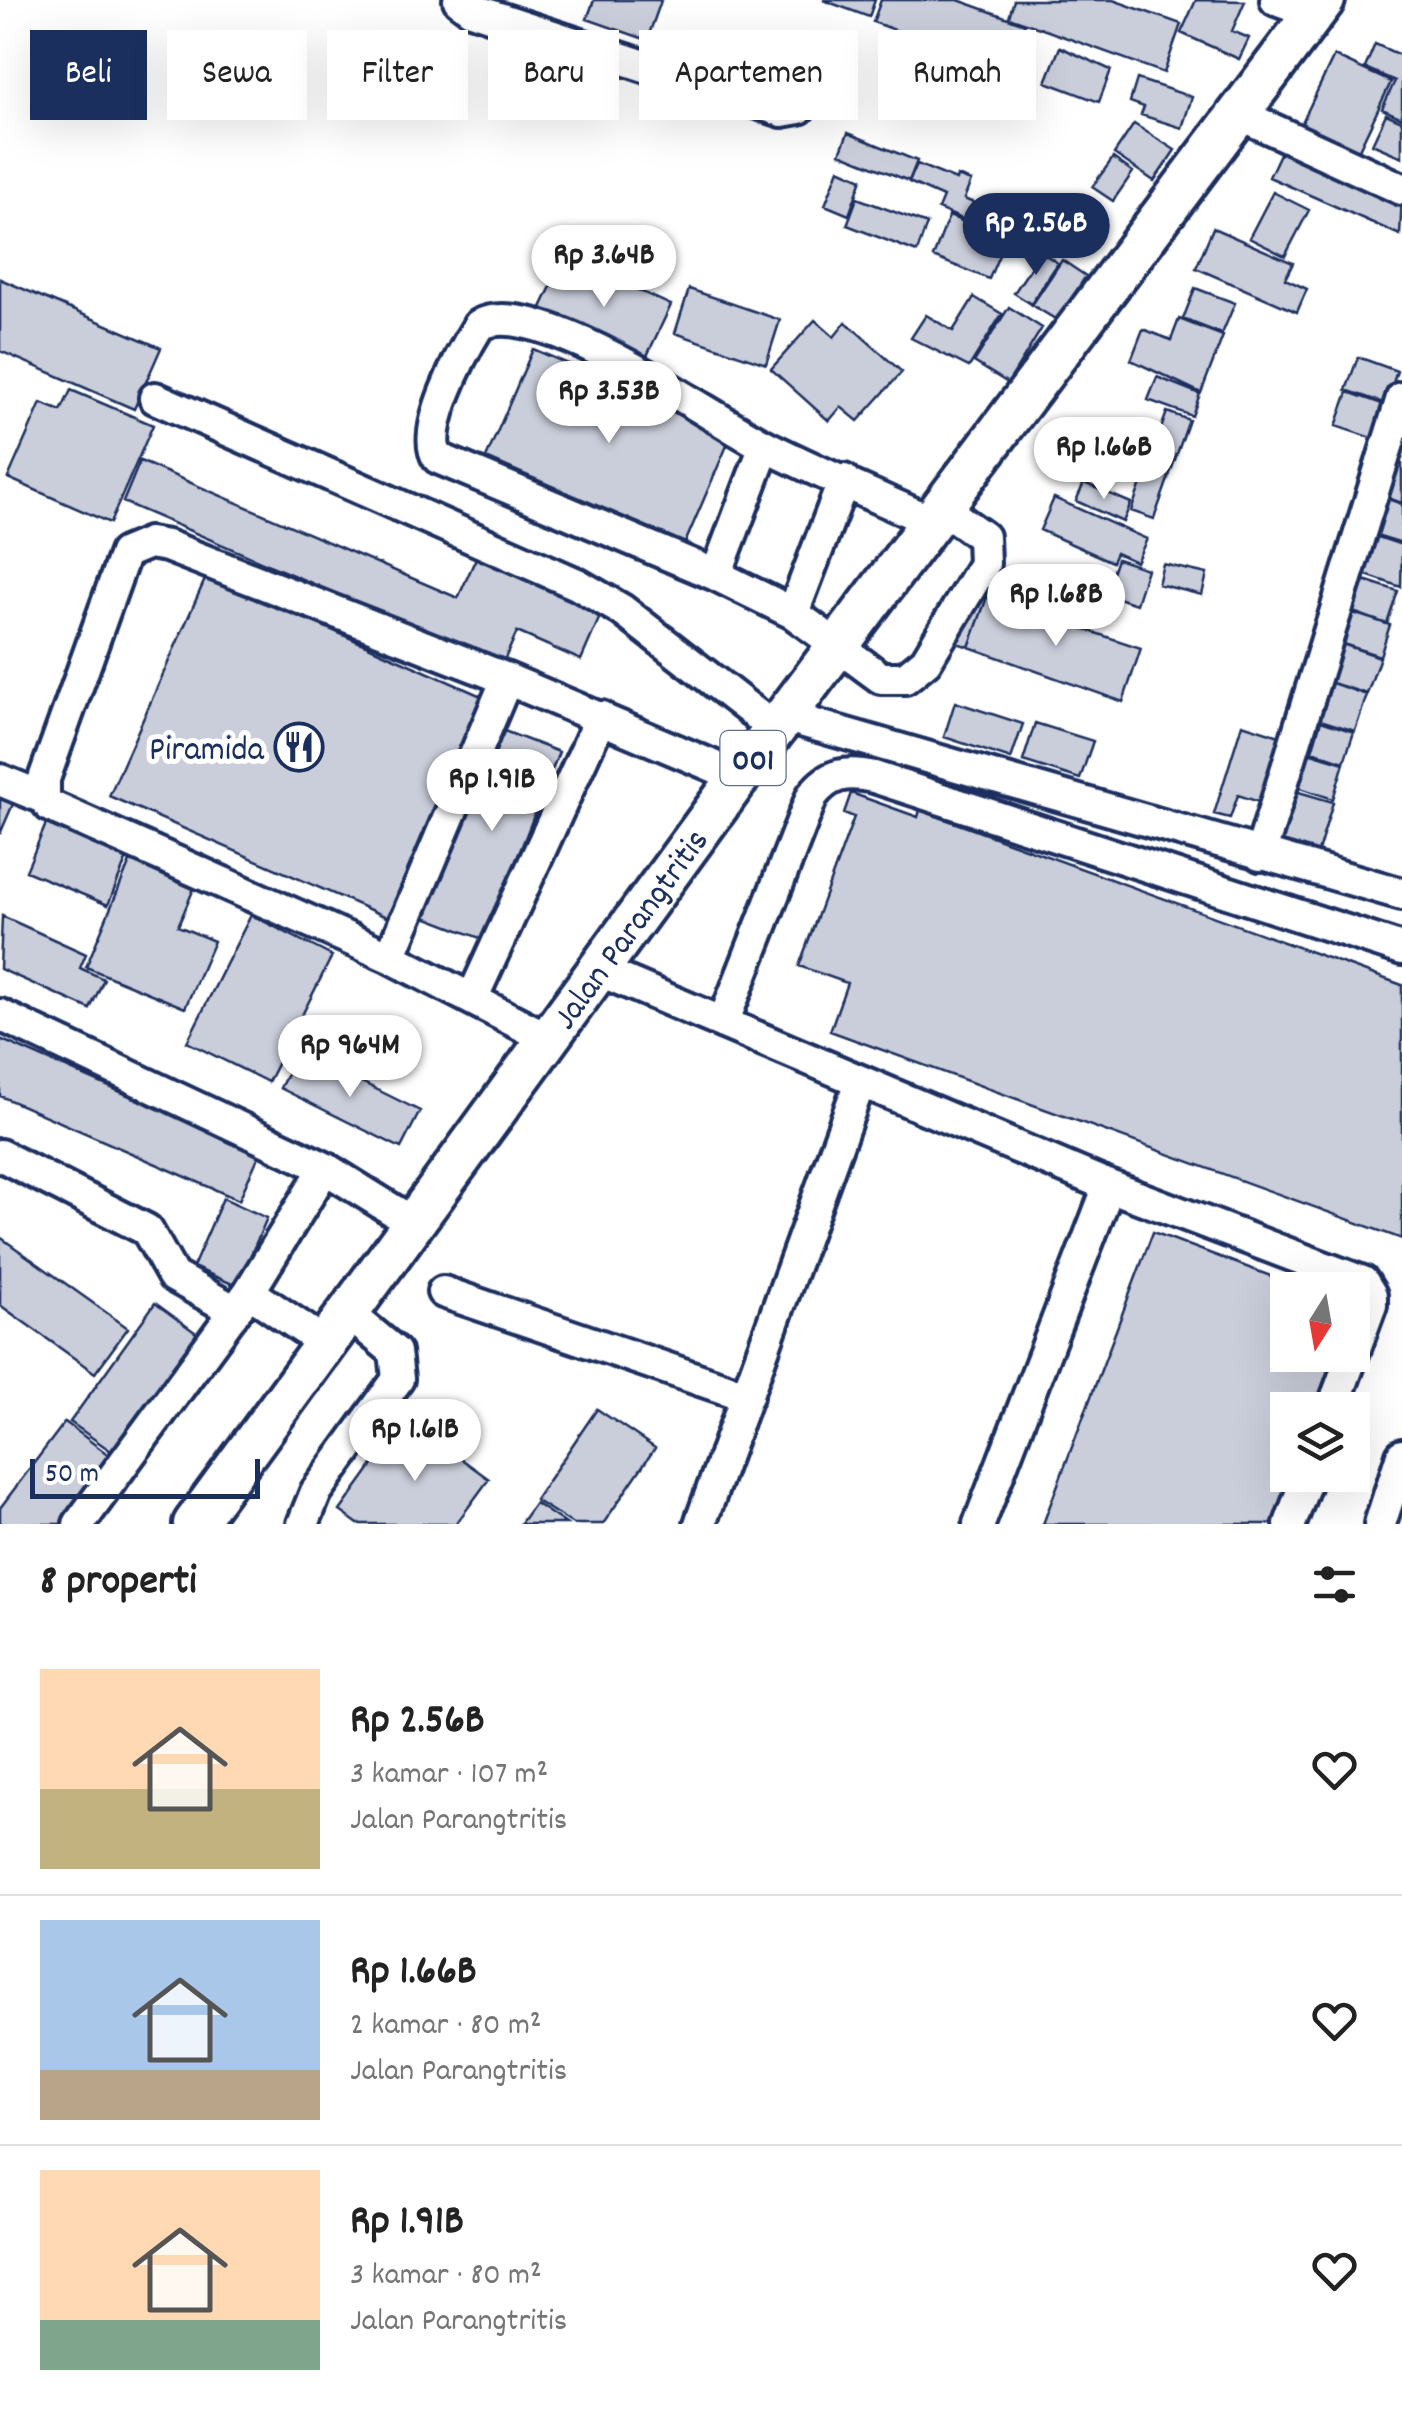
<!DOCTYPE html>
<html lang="id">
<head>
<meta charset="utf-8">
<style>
	:root { --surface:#fff; --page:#f6f6f6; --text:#222; --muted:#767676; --line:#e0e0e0; --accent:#1b2f5e }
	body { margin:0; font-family:Dekko,sans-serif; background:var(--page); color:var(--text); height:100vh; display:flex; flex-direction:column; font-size:38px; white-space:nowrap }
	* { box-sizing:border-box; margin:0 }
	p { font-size:32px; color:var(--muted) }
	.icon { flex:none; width:55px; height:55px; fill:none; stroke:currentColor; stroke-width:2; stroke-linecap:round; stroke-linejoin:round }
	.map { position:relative; height:1524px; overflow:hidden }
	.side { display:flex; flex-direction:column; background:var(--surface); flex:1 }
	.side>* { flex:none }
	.guide { position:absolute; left:30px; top:30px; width:1342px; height:90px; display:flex; gap:20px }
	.needle { width:65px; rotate:191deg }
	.fabs { position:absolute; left:1270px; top:1272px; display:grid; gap:20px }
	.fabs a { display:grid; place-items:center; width:100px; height:100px; border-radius:0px; background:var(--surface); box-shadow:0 10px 40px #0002; font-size:50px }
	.scale { position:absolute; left:30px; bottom:25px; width:230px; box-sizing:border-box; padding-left:10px; border:5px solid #1b2f5e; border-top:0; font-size:28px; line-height:35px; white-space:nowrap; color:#1b2f5e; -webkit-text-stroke:8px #fff; paint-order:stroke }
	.price { position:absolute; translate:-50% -85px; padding:0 22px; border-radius:35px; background:#fff; color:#222; font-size:32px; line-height:65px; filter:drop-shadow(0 2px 5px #0008) }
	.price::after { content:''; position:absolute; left:50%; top:60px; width:30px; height:22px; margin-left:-15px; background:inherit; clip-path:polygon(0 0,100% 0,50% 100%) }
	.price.current { background:var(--accent); color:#fff }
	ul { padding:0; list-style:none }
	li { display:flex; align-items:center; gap:30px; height:250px; padding:0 40px }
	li+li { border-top:2px solid var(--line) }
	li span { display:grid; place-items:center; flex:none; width:280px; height:200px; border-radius:0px; color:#555 }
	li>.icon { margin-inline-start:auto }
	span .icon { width:120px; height:120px; fill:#fffc; stroke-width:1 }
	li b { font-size:42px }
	h2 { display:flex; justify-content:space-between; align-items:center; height:120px; padding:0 40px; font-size:42px }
	.pill { padding:0 35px; border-radius:0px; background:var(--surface); box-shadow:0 10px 40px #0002; font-size:35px; line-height:90px }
	.pill.current { background:var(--accent); color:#fff }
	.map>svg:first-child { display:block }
	.building { fill:#caceda; stroke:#1b2f5e; stroke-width:2.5 }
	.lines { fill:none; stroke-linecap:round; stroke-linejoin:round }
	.minor-casing { stroke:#1b2f5e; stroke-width:38 }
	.major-casing { stroke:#1b2f5e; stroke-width:48 }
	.minor { stroke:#fff; stroke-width:30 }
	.major { stroke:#fff; stroke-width:40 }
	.labels { text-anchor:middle; stroke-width:10; stroke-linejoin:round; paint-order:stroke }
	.shield { fill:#fff; stroke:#5f6d8e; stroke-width:2.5 }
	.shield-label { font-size:32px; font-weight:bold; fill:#1b2f5e }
	.poi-label { font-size:35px; fill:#1b2f5e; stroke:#fff; text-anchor:end }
	.street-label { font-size:35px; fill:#1b2f5e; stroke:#fff }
</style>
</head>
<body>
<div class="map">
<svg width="1402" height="1524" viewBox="0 0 1402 1524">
	<rect width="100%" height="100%" fill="#fff"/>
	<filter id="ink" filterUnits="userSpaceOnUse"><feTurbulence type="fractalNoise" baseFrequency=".01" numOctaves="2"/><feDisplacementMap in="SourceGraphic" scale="20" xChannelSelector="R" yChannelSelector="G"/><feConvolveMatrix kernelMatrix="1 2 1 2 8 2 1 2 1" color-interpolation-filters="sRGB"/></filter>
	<g filter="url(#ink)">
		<path class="building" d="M594 0H658L661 1 647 40 587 19Z
			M823 0H875L869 17Z
			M881 0H958L1025 24 1007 71 873 22Z
			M1014 0H1113L1181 24 1164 73 1009 17Z
			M1196 0 1245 1 1232 31 1249 38 1239 59 1181 33Z
			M1375 44 1402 56V118L1382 109 1395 81 1365 68Z
			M1060 47 1111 70 1099 102 1046 82Z
			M1334 56 1391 82 1354 160 1297 133Z
			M1137 79 1192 97 1182 128 1141 115 1144 107 1130 102Z
			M1386 114 1402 121V157L1372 144Z
			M1134 124 1175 150 1154 181 1114 154Z
			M848 133 917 161 909 181 840 153Z
			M1285 143 1402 195 1400 235 1269 177Z
			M1113 158 1133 172 1113 201 1092 187Z
			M917 164 956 180 957 176 971 181 964 199 1018 221 1010 239 938 209 943 197 909 182Z
			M839 169 862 179 849 215 825 205Z
			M1273 192 1309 210 1285 256 1249 238Z
			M857 198 927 224 917 252 847 225Z
			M1082 198 1098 207 1086 229 1069 220Z
			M949 216 1006 238 989 279 933 257Z
			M1019 223 1044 233 1038 249 1012 238Z
			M1213 228 1293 263 1285 279 1307 289 1297 312 1196 268Z
			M1041 252 1058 263 1031 304 1014 293Z
			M565 257 671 305 644 362 538 314Z
			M1062 260 1086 276 1057 320 1032 305Z
			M0 279 161 348 134 409 0 351Z
			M1195 288 1235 303 1222 334 1183 319Z
			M689 289 780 320 766 364 675 333Z
			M974 297 1002 314 969 367 911 338 926 315 953 331Z
			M1009 307 1042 328 1008 383 974 362Z
			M1179 319 1223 336 1201 393 1131 360 1143 329 1171 340Z
			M815 320 834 337 846 322 902 372 858 421 841 407 829 421 771 369Z
			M533 349 732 434 685 543 486 458Z
			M1358 357 1397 371 1386 404 1346 390Z
			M1157 377 1200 394 1192 416 1148 400Z
			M71 390 153 425 110 523 8 478 41 403 61 411Z
			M1348 392 1385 405 1374 439 1336 426Z
			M1167 412 1189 420 1154 519 1131 511Z
			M140 461 458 598 476 558 602 612 581 660 517 632 502 665 123 502Z
			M1397 463 1402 464V503L1385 497Z
			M1084 483 1131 503 1123 522 1076 501Z
			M1054 498 1147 539 1136 562 1116 553 1112 562 1040 530Z
			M1385 498 1402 504V543L1373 534Z
			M1372 535 1402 545 1401 587 1360 573Z
			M1117 559 1147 569 1136 604 1105 594Z
			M1163 564 1207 574 1202 595 1158 584Z
			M207 575 488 699 391 919 109 796Z
			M1364 580 1398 591 1387 624 1353 612Z
			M974 592 987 597 969 647 957 643Z
			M987 597 1141 648 1123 702 969 647Z
			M1353 613 1390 625 1380 656 1343 644Z
			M1342 644 1380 657 1367 694 1329 682Z
			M1329 682 1367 695 1355 731 1317 719Z
			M955 702 1023 724 1011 759 944 737Z
			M1321 721 1354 732 1344 762 1312 751Z
			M1035 723 1093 741 1080 779 1023 761Z
			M1242 724 1283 737 1262 803 1238 795 1230 818 1214 814Z
			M499 729 559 752 485 940 425 917Z
			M1305 751 1344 763 1333 799 1294 786Z
			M1292 790 1333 802 1317 855 1276 842Z
			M851 793 918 817 920 810 1402 985V1239L830 1031 847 983 799 966 854 817 844 813Z
			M0 798 13 804 0 834Z
			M46 824 127 858 108 905 26 871Z
			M131 859 195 886 178 926 214 941 185 1008 86 967Z
			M251 915 332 956 268 1082 187 1042Z
			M2 916 86 954 80 968 104 979 90 1009 0 969Z
			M0 1039 260 1153 239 1200 0 1096Z
			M299 1051 420 1111 401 1148 280 1088Z
			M223 1198 267 1218 237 1286 193 1267Z
			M1153 1232 1308 1290H1288V1355H1337L1317 1410H1288V1475H1292L1274 1524H1043Z
			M0 1237 128 1328 95 1373 0 1305Z
			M155 1303 203 1338 118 1456 70 1422Z
			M597 1409 655 1448 603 1524H573L535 1500Z
			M406 1419 489 1479 456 1524H358L340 1511Z
			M65 1422 118 1462 72 1524H0V1508Z
			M535 1503 566 1524H520Z"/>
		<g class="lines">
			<g class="minor-casing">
				<path id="minor" d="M459 0 471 9 782 111 799 108 816 67
					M1276 0 1314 14
					M1241 115 1402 189
					M155 398 577 584 622 610 775 729
					M934 523C876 496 816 472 760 443 703 413 537 294 479 325 463 351 419 432 438 458L716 575 793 613 881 678H905L926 661 984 564 983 537 944 509
					M716 575 765 446
					M793 613 844 480
					M784 716 1402 894
					M0 780 44 798
					M1260 855 1402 398
					M390 957 507 679
					M598 970 1109 1186 1363 1282 1371 1295V1305L1332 1410
					M472 999 601 717
					M0 1015 325 1168 415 1224
					M723 1023 812 796C829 773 847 771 874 777L1402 949
					M549 1039 390 957 50 806 44 798V779L125 553 149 543 167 546 507 679 739 777
					M0 1155 147 1230 173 1276 235 1311
					M249 1292 326 1344
					M443 1292 747 1396
					M79 1524 249 1292 325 1168
					M303 1524 316 1492 398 1379 395 1352 349 1314
					M700 1524 860 1082
					M979 1524 1109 1186
					M1290 1524 1308 1475
					M1380 1524 1402 1455"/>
			</g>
			<g class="major-casing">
				<g id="major">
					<path id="s1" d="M194 1524 739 777 1324 0"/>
				</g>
			</g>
			<use href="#minor" class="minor"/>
			<use href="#major" class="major"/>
		</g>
	</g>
	<defs>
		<g id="restaurant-ring" transform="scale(2.5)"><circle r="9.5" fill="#fff" stroke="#1b2f5e" stroke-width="1.5"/><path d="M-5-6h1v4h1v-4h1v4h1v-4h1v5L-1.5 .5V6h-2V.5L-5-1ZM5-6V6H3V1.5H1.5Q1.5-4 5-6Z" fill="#1b2f5e"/></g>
	</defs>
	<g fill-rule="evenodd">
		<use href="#restaurant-ring" x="299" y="747"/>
	</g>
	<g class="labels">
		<rect class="shield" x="720.5" y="731" width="65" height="54" rx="8"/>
		<g class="shield-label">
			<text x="753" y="769">001</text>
		</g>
		<g class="poi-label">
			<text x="264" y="759">Piramida</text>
		</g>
		<g class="street-label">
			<text dy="12" stroke="none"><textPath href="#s1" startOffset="738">Jalan Parangtritis</textPath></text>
		</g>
	</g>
</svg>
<div class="fabs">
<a><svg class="needle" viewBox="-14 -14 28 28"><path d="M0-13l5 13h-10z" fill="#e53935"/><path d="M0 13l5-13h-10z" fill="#767676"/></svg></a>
<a><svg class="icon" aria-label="layers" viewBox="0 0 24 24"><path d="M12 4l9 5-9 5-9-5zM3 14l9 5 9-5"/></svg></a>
</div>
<div class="scale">50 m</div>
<b class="price current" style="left:1036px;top:278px">Rp 2.56B</b>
<b class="price" style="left:604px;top:310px">Rp 3.64B</b>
<b class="price" style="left:609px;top:446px">Rp 3.53B</b>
<b class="price" style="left:1104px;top:502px">Rp 1.66B</b>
<b class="price" style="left:1056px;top:649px">Rp 1.68B</b>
<b class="price" style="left:492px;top:834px">Rp 1.91B</b>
<b class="price" style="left:350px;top:1100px">Rp 964M</b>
<b class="price" style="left:415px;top:1484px">Rp 1.61B</b>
<div class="guide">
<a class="pill current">Beli</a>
<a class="pill">Sewa</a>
<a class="pill">Filter</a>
<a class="pill">Baru</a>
<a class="pill">Apartemen</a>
<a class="pill">Rumah</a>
</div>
</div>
<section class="side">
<h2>8 properti<svg class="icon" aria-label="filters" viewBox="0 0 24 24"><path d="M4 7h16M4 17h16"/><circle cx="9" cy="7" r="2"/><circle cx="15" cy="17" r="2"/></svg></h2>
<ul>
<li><span style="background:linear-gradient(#ffd9b3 60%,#c2b280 0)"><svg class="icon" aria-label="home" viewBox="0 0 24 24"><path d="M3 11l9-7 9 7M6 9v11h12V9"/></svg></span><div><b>Rp 2.56B</b><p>3 kamar · 107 m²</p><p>Jalan Parangtritis</p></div><svg class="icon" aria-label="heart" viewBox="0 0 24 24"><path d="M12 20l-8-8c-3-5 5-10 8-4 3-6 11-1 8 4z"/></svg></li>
<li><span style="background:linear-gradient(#a9c7e8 75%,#b9a48a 0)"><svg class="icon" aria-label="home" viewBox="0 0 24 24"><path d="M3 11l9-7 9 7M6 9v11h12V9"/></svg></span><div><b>Rp 1.66B</b><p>2 kamar · 80 m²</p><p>Jalan Parangtritis</p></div><svg class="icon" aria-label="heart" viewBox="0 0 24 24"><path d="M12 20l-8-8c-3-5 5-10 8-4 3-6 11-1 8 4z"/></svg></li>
<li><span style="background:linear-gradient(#ffd9b3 75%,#7fa58c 0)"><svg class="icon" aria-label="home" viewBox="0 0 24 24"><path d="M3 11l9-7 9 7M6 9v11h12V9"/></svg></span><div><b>Rp 1.91B</b><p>3 kamar · 80 m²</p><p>Jalan Parangtritis</p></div><svg class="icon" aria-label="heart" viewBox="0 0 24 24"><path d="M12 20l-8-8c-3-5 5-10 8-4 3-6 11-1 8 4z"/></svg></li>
</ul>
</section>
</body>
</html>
